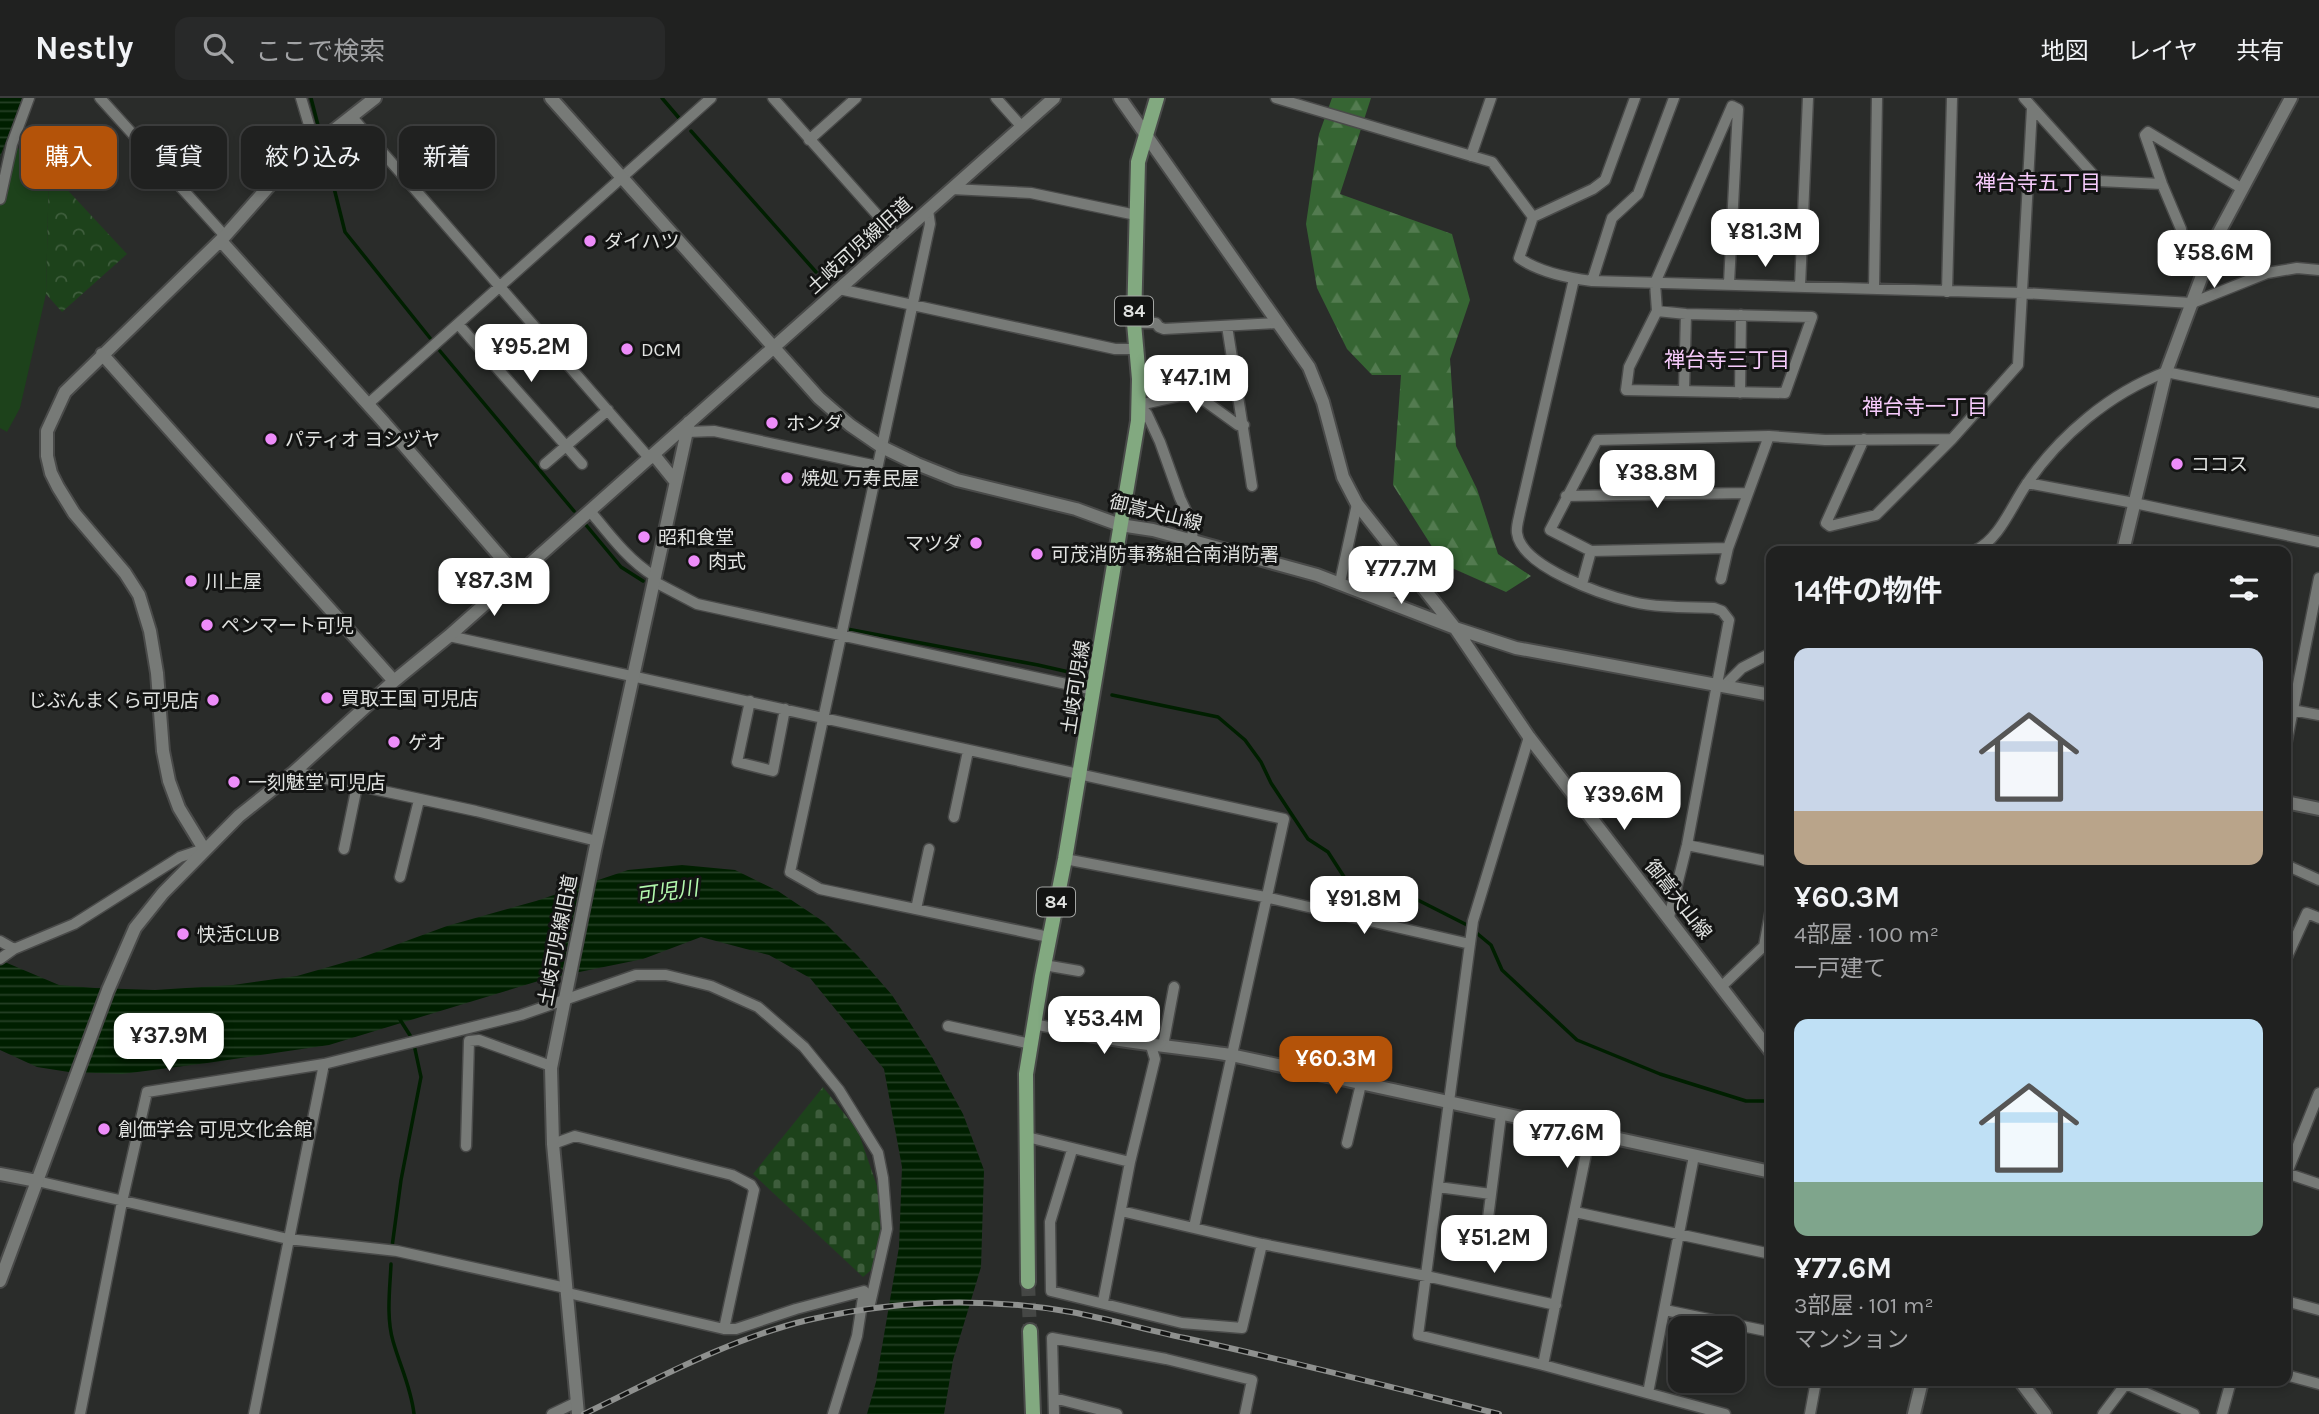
<!DOCTYPE html>
<html lang="ja">
<head>
<meta charset="utf-8">
<style>
	:root { --surface:#202120; --page:#282929; --text:#f1f3f6; --muted:#a2a3a5; --line:#3d3e3e; --accent:#b45309 }
	body { margin:0; font-family:Karla,"Noto Sans JP",sans-serif; background:var(--page); color:var(--text); height:100vh; display:flex; flex-direction:column; font-size:26px; white-space:nowrap }
	* { box-sizing:border-box; margin:0 }
	p { font-size:23px; color:var(--muted) }
	.icon { flex:none; width:38px; height:38px; fill:none; stroke:currentColor; stroke-width:2; stroke-linecap:round; stroke-linejoin:round }
	.map { position:relative; flex:1; overflow:hidden }
	.drawer { position:absolute; left:1766px; top:448px; width:525px; height:840px; display:flex; flex-direction:column; background:var(--surface); border-radius:14px; box-shadow:0 4px 10px #0003,0 0 0 2px var(--line) }
	.drawer>* { flex:none }
	.banner { position:absolute; left:21px; top:28px; width:665px; height:63px; display:flex; gap:14px }
	.fabs { position:absolute; left:1668px; top:1218px; display:grid; gap:14px }
	.fabs a { display:grid; place-items:center; width:77px; height:77px; border-radius:14px; background:var(--surface); box-shadow:0 4px 10px #0003,0 0 0 2px var(--line); font-size:35px }
	.price { position:absolute; translate:-50% -60px; padding:0 16px; border-radius:14px; background:#fff; color:#222; font-size:23px; line-height:46px; filter:drop-shadow(0 2px 4px #0008) }
	.price::after { content:''; position:absolute; left:50%; top:42px; width:21px; height:16px; margin-left:-10px; background:inherit; clip-path:polygon(0 0,100% 0,50% 100%) }
	.price.current { background:var(--accent); color:#fff }
	ul { padding:0; list-style:none }
	li { display:grid; align-content:center; gap:14px; height:371px; padding:0 28px }
	li span { display:grid; place-items:center; height:217px; border-radius:14px; color:#555 }
	li>.icon { margin-inline-start:auto }
	span .icon { width:126px; height:126px; fill:#fffc; stroke-width:1 }
	li b { font-size:30px }
	h2 { display:flex; justify-content:space-between; align-items:center; height:84px; padding:0 28px; font-size:30px }
	.chip { padding:0 24px; border-radius:14px; background:var(--surface); box-shadow:0 4px 10px #0003,0 0 0 2px var(--line); font-size:24px; line-height:63px }
	.chip.current { background:var(--accent); color:#fff }
	header { display:flex; align-items:center; gap:42px; box-sizing:border-box; height:98px; padding:0 35px; background:var(--surface); border-bottom:2px solid var(--line) }
	header strong { font-size:33px }
	nav { display:flex; gap:38px; margin-inline-start:auto; font-size:24px }
	.search { width:490px; height:63px; background:var(--page); display:flex; align-items:center; gap:18px; box-sizing:border-box; padding:0 24px; border-radius:14px; color:var(--muted); font-size:26px }
	.map>svg:first-child { display:block }
	.green { fill:#1d421b }
	.forest { fill:url(#forest-firs) }
	.cemetery { fill:url(#cemetery-stones) }
	.park { fill:url(#park-crowns) }
	.water { fill:url(#water-rules) }
	.lines { fill:none; stroke-linecap:round; stroke-linejoin:round }
	.stream { stroke:#001f00; stroke-width:3.5 }
	.primary-tunnel { stroke:#454745; stroke-width:14; stroke-dasharray:14 7; stroke-linecap:butt }
	.street-casing { stroke:#494a49; stroke-width:13 }
	.secondary-casing { stroke:#494a49; stroke-width:16 }
	.primary-casing { stroke:#494a49; stroke-width:18 }
	.street { stroke:#777a77; stroke-width:10 }
	.secondary { stroke:#777a77; stroke-width:12 }
	.primary { stroke:#82a980; stroke-width:14 }
	.rail-casing { stroke:#8e908e; stroke-width:6 }
	.rail { stroke:#131413; stroke-width:3.5; stroke-dasharray:10; stroke-linecap:butt }
	.poi-dot { fill:#ed8cf9; stroke:#131413; stroke-width:2.5 }
	.labels { text-anchor:middle; stroke-width:6; stroke-linejoin:round; paint-order:stroke }
	.shield { fill:#131413; stroke:#a3a5a3; stroke-width:2 }
	.shield-label { font-size:18px; font-weight:bold; fill:#e1e3e1 }
	.poi-label { font-size:19px; fill:#e1e3e1; stroke:#131413; text-anchor:start }
	.street-label { font-size:19px; fill:#e1e3e1; stroke:#131413 }
	.neighbourhood-label { font-size:21px; fill:#f7cbfc; stroke:#131413 }
	.water-label { font-size:21px; font-style:italic; fill:#b3faae; stroke:#131413 }
</style>
</head>
<body>
<header>
<strong>Nestly</strong>
<div class="search"><svg class="icon" aria-label="search" viewBox="0 0 24 24"><circle cx="10" cy="10" r="6"/><path d="M15 15l6 6"/></svg>ここで検索</div>
<nav><a>地図</a><a>レイヤ</a><a>共有</a></nav>
</header>
<div class="map">
<svg width="2319" height="1316" viewBox="0 0 2319 1316">
	<defs>
		<pattern id="forest-firs" width="22" height="20" patternUnits="userSpaceOnUse" patternTransform="scale(1.75)"><rect width="22" height="20" fill="#366533"/><path d="M5 1l3.5 6h-7zM16 11l3.5 6h-7z" fill="#537b50"/></pattern>
		<pattern id="cemetery-stones" width="16" height="16" patternUnits="userSpaceOnUse" patternTransform="scale(1.75)"><rect width="16" height="16" fill="#1d421b"/><path d="M2 7V4a2 2 0 0 1 4 0v3zM10 15v-3a2 2 0 0 1 4 0v3z" fill="#3e5d3c"/></pattern>
		<pattern id="park-crowns" width="20" height="18" patternUnits="userSpaceOnUse" patternTransform="scale(1.75)"><rect width="20" height="18" fill="#1d421b"/><path d="M2 6a3 3 0 1 1 6 0M12 15a3 3 0 1 1 6 0" fill="none" stroke="#3e5d3c"/></pattern>
		<pattern id="water-rules" width="6" height="5" patternUnits="userSpaceOnUse" patternTransform="scale(1.75)"><rect width="6" height="5" fill="#001f00"/><path d="M0 2.5h6" fill="none" stroke="#253f25"/></pattern>
	</defs>
	<rect width="100%" height="100%" fill="#2a2c2a"/>
	<path class="green" d="M12 46 49 72 46 196 20 310 7 334 0 330V101Z"/>
	<path class="forest" d="M1332 0H1371L1340 96 1452 136 1470 202 1450 261 1456 348 1477 391 1498 456 1531 478 1506 494 1443 466 1393 387 1401 277H1372L1347 251 1317 190 1306 126 1319 36Z"/>
	<path class="cemetery" d="M823 989 858 1033 877 1088 882 1132 876 1168 863 1179 753 1076Z"/>
	<path class="park" d="M49 72 127 156 62 214 46 196Z"/>
	<path class="water" d="M0 0H22L0 59Z
		M682 767 735 772 778 793 824 824 858 858 892 897 932 959 963 1016 984 1072 981 1169 953 1262 944 1316H867L876 1284 899 1149 902 1069 884 971 810 880 769 857 701 839 643 861 545 881 329 947 207 965 122 976 69 974 37 969 0 952V862L59 887 95 890 155 892 233 887 297 878 360 860 447 828 536 803 628 772Z"/>
	<g class="lines">
		<path class="stream" d="M311 0 319 31
			M662 0 679 20
			M691 33 816 174
			M324 50 345 134 430 240
			M440 253 574 413
			M586 427 621 469 643 483
			M847 531 1038 567 1082 577
			M1112 597 1218 619 1245 642 1261 664 1271 685 1308 741 1328 754 1348 785 1362 796 1385 798 1406 796 1467 827 1491 847 1502 872 1577 942 1660 976 1746 1003H1765L1771 1013
			M392 1149 401 1082 421 979 413 942 399 920
			M391 1166C390 1190 386 1219 393 1243 400 1268 411 1289 414 1316"/>
		<path class="primary-tunnel" d="M1028 1184 1030 1233"/>
		<g class="street-casing">
			<path id="street" d="M100 0 225 138
				M301 0 315 47
				M773 0 897 139
				M996 0 1022 29
				M1276 0 1492 64 1533 119
				M1635 0 1605 82 1593 91 1533 119 1519 160C1539 174 1568 180 1592 183L2022 195 2192 205 2267 175 2297 170 2319 172
				M2024 0 2099 83 2162 86
				M351 18 650 361
				M809 42 856 0
				M1471 58 1491 0
				M951 91 1031 95 1136 117
				M0 101 12 46 29 0
				M928 112 930 126 790 774 820 791 1049 839
				M2205 168 2183 160 2181 131 2162 86 2145 37 2148 34 2241 90
				M1574 181 1520 414C1519 420 1516 429 1517 435 1521 469 1603 497 1633 504 1659 510 1687 509 1714 510L1722 513 1729 522 1687 747 1669 819
				M1592 183 1612 120 1638 96 1674 0
				M1800 188 1808 0
				M839 191 1115 251H1136
				M1874 191 1877 0
				M1947 194 1952 0
				M1657 213 1686 216 1812 219 1785 295 1626 292 1629 269 1657 213 1655 185 1732 8 1738 11 1729 185
				M1134 225H1156L1159 229 1164 231 1278 225
				M458 226 582 366
				M1227 228 1252 388
				M1684 292 1686 216
				M1740 295 1741 217
				M368 306 711 0
				M687 334 714 333 877 368
				M1864 341 1826 425 1830 428 1876 417 1952 341 2018 267 2032 10
				M545 366 608 312
				M2027 385 2134 405 2319 444
				M1566 398 1747 395
				M590 413C609 436 628 462 654 478
				M1192 443 1193 428 1180 400 1160 344 1147 316 1139 307 1179 298H1198L1238 327H1244
				M1728 450 1591 453 1550 432 1597 342 1769 338 1825 342 1952 341
				M1974 453C1999 442 2011 409 2026 387 2059 338 2110 295 2166 274L2319 305
				M1721 481 1728 450 1769 338
				M653 483 697 506 1094 592
				M1340 484 1357 406
				M1582 486 1591 453
				M449 538 1284 721 1194 1129
				M1724 588 1742 570 1771 555
				M750 603 737 664 773 673 785 611
				M2292 612 2319 617
				M1529 639 1473 823 1418 1237 1543 1267 1725 1316
				M2286 647 2319 480
				M294 674 476 713 597 743
				M954 719 968 653
				M1687 747 1771 764
				M344 751 357 688
				M1065 761 1265 799 1470 846
				M2286 767 2319 782
				M400 779 419 702
				M916 811 929 751
				M0 843 14 851
				M1764 848 1771 811
				M0 861 14 851 74 826 180 759 204 751
				M2286 861 2307 815 2319 820
				M1044 867 1079 873
				M1722 888 1764 848 1771 850
				M1033 926 1064 932
				M948 928 1031 946
				M1163 948 1174 889
				M1027 1039 1130 1064
				M1347 1045 1361 986
				M553 1046 575 1038 732 1077 751 1087 754 1092 724 1231 568 1195
				M466 1048 469 943 479 942 551 968
				M1072 1052 1050 1124 1051 1193 1182 1225 1242 1230 1262 1146
				M2286 1075 2319 1086
				M2286 1077 2319 995
				M37 1083 288 1141 397 1153 566 1190
				M1438 1089 1491 1096
				M1121 1113 1262 1146 1426 1178 1556 1207
				M1575 1114 1771 1156
				M1484 1152 1501 1017
				M2286 1203 2319 1212
				M1103 1204 1130 1064 1155 961 1151 948
				M1665 1212 1771 1234
				M724 1231H736L796 1211 864 1193 857 1238 833 1316
				M1543 1267 1590 1036
				M2286 1277 2319 1286
				M2126 1286 2194 1316
				M1648 1295 1694 1058
				M1054 1300 1117 1316
				M80 1316 122 1104 147 994 324 966 521 917 636 877H666L711 888 758 909 804 949 839 992 878 1055 883 1080 887 1131 870 1206
				M254 1316 324 966
				M552 1316 577 1304
				M1054 1316 1052 1240 1166 1261 1252 1282 1245 1316
				M1810 1316 1816 1283
				M2103 1316 2128 1283
				M2222 1316 2231 1283"/>
		</g>
		<g class="secondary-casing">
			<path id="secondary" d="M551 0 819 300 850 327 882 349 917 366 957 382 1076 411 1120 427 1153 432 1317 477 1455 530 1516 550 1771 597
				M1120 0 1309 269 1323 304 1343 379 1357 406 1455 530 1529 639 1771 954
				M221 143 382 322 517 478
				M102 256 394 583
				M654 357 675 383
				M2123 453 2166 274 2216 140 2291 0
				M1374 496 1395 493 1414 479
				M2286 704 2319 711
				M204 751 179 710 169 683 163 653 157 575 150 533 139 497 125 475 74 415 58 389 51 375 47 358V333L65 294 225 138 270 87 315 47 375 0
				M1064 932C1119 945 1175 948 1231 957L1771 1074
				M0 1076 37 1083
				M0 1183 108 892 135 830 163 795 239 718 294 674 394 583 449 538 1054 0
				M2020 1283 2045 1316
				M578 1316 553 1046 551 970 595 752 689 324
				M1914 1316 1922 1283"/>
		</g>
		<g class="primary-casing">
			<path id="primary" d="M1028 1184 1026 976 1042 878 1065 761 1138 323 1139 281 1134 225 1138 64 1157 0
				M1030 1233 1033 1316"/>
		</g>
		<use href="#street" class="street"/>
		<use href="#secondary" class="secondary"/>
		<use href="#primary" class="primary"/>
		<g class="rail-casing">
			<path id="rail" d="M584 1316C657 1281 729 1241 808 1222 894 1202 984 1199 1071 1214 1109 1221 1147 1232 1185 1240 1290 1263 1395 1290 1499 1316"/>
		</g>
		<use href="#rail" class="rail"/>
	</g>
	<g class="poi-dot">
		<circle cx="590" cy="143" r="7"/>
		<circle cx="627" cy="251" r="7"/>
		<circle cx="772" cy="325" r="7"/>
		<circle cx="271" cy="341" r="7"/>
		<circle cx="2177" cy="366" r="7"/>
		<circle cx="787" cy="380" r="7"/>
		<circle cx="644" cy="439" r="7"/>
		<circle cx="976" cy="445" r="7"/>
		<circle cx="1037" cy="456" r="7"/>
		<circle cx="694" cy="463" r="7"/>
		<circle cx="191" cy="483" r="7"/>
		<circle cx="207" cy="527" r="7"/>
		<circle cx="327" cy="600" r="7"/>
		<circle cx="213" cy="602" r="7"/>
		<circle cx="394" cy="644" r="7"/>
		<circle cx="234" cy="684" r="7"/>
		<circle cx="183" cy="836" r="7"/>
		<circle cx="104" cy="1031" r="7"/>
	</g>
	<g class="labels">
		<g class="shield">
			<rect x="1115" y="198.5" width="38" height="29" rx="5"/>
			<rect x="1037" y="789.5" width="38" height="29" rx="5"/>
		</g>
		<g class="shield-label">
			<text x="1134" y="219">84</text>
			<text x="1056" y="810">84</text>
		</g>
		<g class="poi-label">
			<text x="604" y="150">ダイハツ</text>
			<text x="641" y="258">DCM</text>
			<text x="786" y="332">ホンダ</text>
			<text x="285" y="348">パティオ ヨシヅヤ</text>
			<text x="2191" y="373">ココス</text>
			<text x="801" y="387">焼処 万寿民屋</text>
			<text x="658" y="446">昭和食堂</text>
			<text x="962" y="452" text-anchor="end">マツダ</text>
			<text x="1051" y="463">可茂消防事務組合南消防署</text>
			<text x="708" y="470">肉式</text>
			<text x="205" y="490">川上屋</text>
			<text x="221" y="534">ペンマート可児</text>
			<text x="341" y="607">買取王国 可児店</text>
			<text x="199" y="609" text-anchor="end">じぶんまくら可児店</text>
			<text x="408" y="651">ゲオ</text>
			<text x="248" y="691">一刻魅堂 可児店</text>
			<text x="197" y="843">快活CLUB</text>
			<text x="118" y="1038">創価学会 可児文化会館</text>
		</g>
		<g class="street-label">
			<text transform="translate(859 147) rotate(-42)" y="7">土岐可児線旧道</text>
			<text transform="translate(1156 414) rotate(14)" y="7">御嵩犬山線</text>
			<text transform="translate(1075 589) rotate(-81)" y="7">土岐可児線</text>
			<text transform="translate(1679 801) rotate(52)" y="7">御嵩犬山線</text>
			<text transform="translate(557 842) rotate(-79)" y="7">土岐可児線旧道</text>
		</g>
		<g class="neighbourhood-label">
			<text x="2038" y="92">禅台寺五丁目</text>
			<text x="1727" y="269">禅台寺三丁目</text>
			<text x="1925" y="316">禅台寺一丁目</text>
		</g>
		<g class="water-label">
			<text transform="translate(667 794) rotate(-8)" y="7">可児川</text>
		</g>
	</g>
</svg>
<div class="fabs">
<a><svg class="icon" aria-label="layers" viewBox="0 0 24 24"><path d="M12 4l9 5-9 5-9-5zM3 14l9 5 9-5"/></svg></a>
</div>
<b class="price" style="left:1765px;top:171px">¥81.3M</b>
<b class="price" style="left:2214px;top:192px">¥58.6M</b>
<b class="price" style="left:531px;top:286px">¥95.2M</b>
<b class="price" style="left:1196px;top:317px">¥47.1M</b>
<b class="price" style="left:1657px;top:412px">¥38.8M</b>
<b class="price" style="left:1401px;top:508px">¥77.7M</b>
<b class="price" style="left:494px;top:520px">¥87.3M</b>
<b class="price" style="left:1624px;top:734px">¥39.6M</b>
<b class="price" style="left:1364px;top:838px">¥91.8M</b>
<b class="price" style="left:1104px;top:958px">¥53.4M</b>
<b class="price" style="left:169px;top:975px">¥37.9M</b>
<b class="price current" style="left:1336px;top:998px">¥60.3M</b>
<b class="price" style="left:1567px;top:1072px">¥77.6M</b>
<b class="price" style="left:1494px;top:1177px">¥51.2M</b>
<div class="banner">
<a class="chip current">購入</a>
<a class="chip">賃貸</a>
<a class="chip">絞り込み</a>
<a class="chip">新着</a>
</div>
<section class="drawer">
<h2>14件の物件<svg class="icon" aria-label="filters" viewBox="0 0 24 24"><path d="M4 7h16M4 17h16"/><circle cx="9" cy="7" r="2"/><circle cx="15" cy="17" r="2"/></svg></h2>
<ul>
<li><span style="background:linear-gradient(#c9d6e8 75%,#b9a48a 0)"><svg class="icon" aria-label="home" viewBox="0 0 24 24"><path d="M3 11l9-7 9 7M6 9v11h12V9"/></svg></span><div><b>¥60.3M</b><p>4部屋 · 100 m²</p><p>一戸建て</p></div></li>
<li><span style="background:linear-gradient(#bfe0f5 75%,#7fa58c 0)"><svg class="icon" aria-label="home" viewBox="0 0 24 24"><path d="M3 11l9-7 9 7M6 9v11h12V9"/></svg></span><div><b>¥77.6M</b><p>3部屋 · 101 m²</p><p>マンション</p></div></li>
</ul>
</section>
</div>
</body>
</html>
